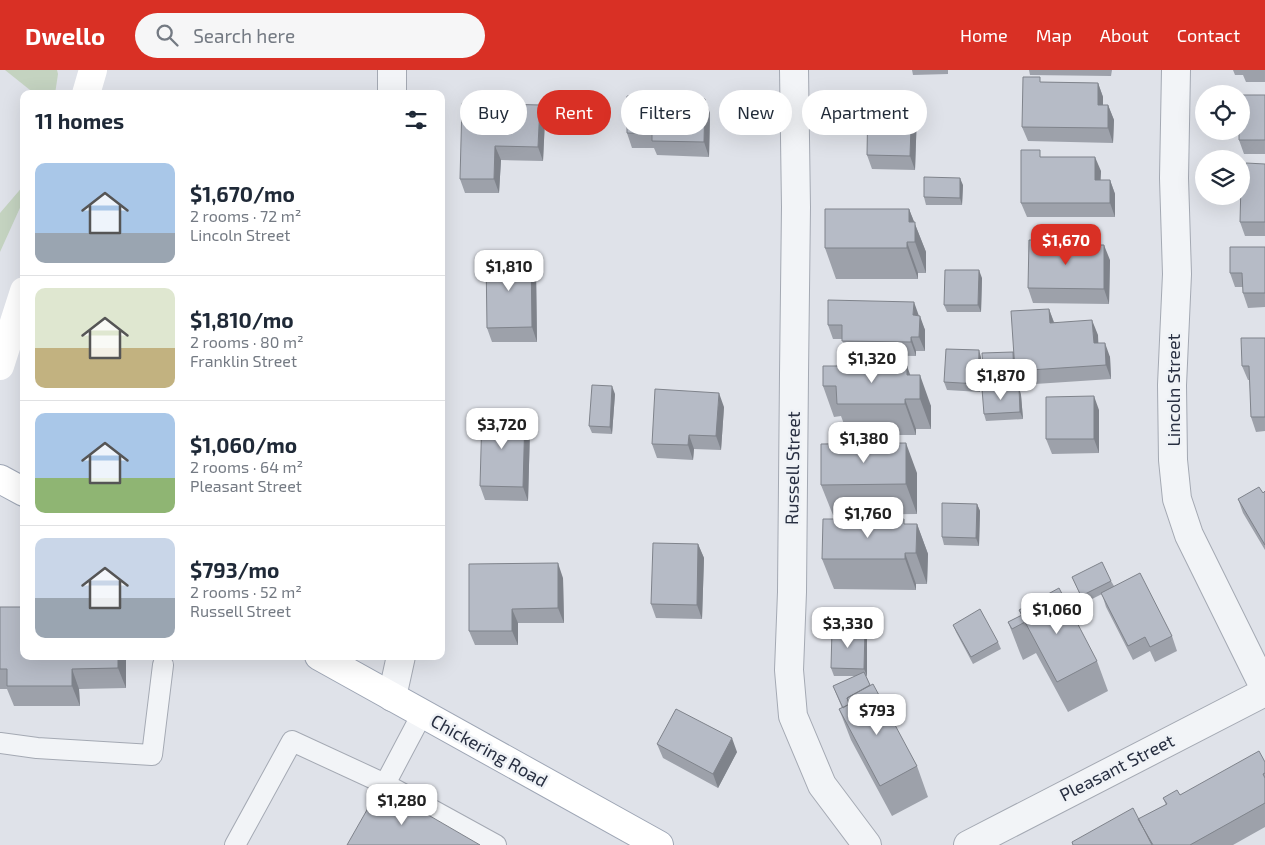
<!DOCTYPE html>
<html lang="en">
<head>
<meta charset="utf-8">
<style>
	:root { --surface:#fff; --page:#f6f6f7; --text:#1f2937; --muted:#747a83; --line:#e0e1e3; --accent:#d93025 }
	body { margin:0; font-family:"Exo 2",sans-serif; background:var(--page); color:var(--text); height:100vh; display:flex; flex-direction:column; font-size:19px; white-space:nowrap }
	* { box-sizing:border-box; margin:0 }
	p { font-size:16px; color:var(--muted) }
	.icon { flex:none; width:28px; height:28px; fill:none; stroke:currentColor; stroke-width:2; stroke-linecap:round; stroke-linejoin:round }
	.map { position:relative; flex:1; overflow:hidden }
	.details { position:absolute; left:20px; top:20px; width:425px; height:570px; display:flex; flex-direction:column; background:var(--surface); border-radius:10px; box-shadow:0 5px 20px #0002 }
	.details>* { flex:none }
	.top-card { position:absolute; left:460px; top:20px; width:475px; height:45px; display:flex; gap:10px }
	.fabs { position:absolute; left:1195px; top:15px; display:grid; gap:10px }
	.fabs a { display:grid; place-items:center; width:55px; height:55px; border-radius:50%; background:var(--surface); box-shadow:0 5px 20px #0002; font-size:25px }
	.price { position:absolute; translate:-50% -42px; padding:0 11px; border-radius:10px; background:#fff; color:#222; font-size:16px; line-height:32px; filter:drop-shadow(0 1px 2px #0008) }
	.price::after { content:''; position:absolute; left:50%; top:30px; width:15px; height:11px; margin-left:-8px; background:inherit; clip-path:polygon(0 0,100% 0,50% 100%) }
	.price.selected { background:var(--accent); color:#fff }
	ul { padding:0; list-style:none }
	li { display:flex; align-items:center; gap:15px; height:125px; padding:0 15px }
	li+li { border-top:1px solid var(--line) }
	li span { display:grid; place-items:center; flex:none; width:140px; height:100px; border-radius:10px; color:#555 }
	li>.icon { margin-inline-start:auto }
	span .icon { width:60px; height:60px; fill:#fffc; stroke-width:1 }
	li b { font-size:21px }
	h2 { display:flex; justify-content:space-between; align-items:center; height:60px; padding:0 15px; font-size:21px }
	.tag { padding:0 18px; border-radius:22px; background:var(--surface); box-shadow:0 5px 20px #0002; font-size:18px; line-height:45px }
	.tag.selected { background:var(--accent); color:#fff }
	header { display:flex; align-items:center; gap:30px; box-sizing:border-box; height:70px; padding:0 25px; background:var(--accent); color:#fff }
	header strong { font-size:24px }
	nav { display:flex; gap:28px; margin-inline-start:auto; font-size:18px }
	.search { width:350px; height:45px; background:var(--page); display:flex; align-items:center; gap:12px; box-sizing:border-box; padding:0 18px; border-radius:28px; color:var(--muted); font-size:19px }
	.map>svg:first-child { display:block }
	.green { fill:#c4d3c0 }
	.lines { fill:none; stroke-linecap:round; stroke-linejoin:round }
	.service-casing { stroke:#a4a9b3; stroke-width:22 }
	.minor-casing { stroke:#a4a9b3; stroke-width:30 }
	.primary-casing { stroke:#9ea6b5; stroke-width:30 }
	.service { stroke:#f2f4f7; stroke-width:20 }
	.minor { stroke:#f2f4f7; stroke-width:28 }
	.secondary { stroke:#fff; stroke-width:28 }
	.primary { stroke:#fff; stroke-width:28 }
	.wall { fill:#9da1aa }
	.shaded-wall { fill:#7f838b }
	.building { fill:#b6bbc6; stroke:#7f838b }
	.labels { text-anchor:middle; stroke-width:5; stroke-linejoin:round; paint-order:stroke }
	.street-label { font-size:18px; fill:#282f41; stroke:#eff2f6 }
</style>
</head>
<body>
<header>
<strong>Dwello</strong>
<div class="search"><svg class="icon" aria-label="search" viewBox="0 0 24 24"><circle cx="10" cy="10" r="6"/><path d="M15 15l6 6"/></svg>Search here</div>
<nav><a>Home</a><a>Map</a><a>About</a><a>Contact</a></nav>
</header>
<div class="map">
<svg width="1265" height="775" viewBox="0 0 1265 775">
	<rect width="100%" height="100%" fill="#dfe2e9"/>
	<path class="green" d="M5 0H57L58 4 55 24H35Z
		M24 115V129L0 182V143Z"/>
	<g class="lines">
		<g class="service-casing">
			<path id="service" d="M0 673 37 678 152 685 163 595
				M385 714 496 775
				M235 775 292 671 385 714 422 644"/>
		</g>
		<g class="minor-casing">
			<path id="minor" d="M392 0V24
				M794 0 796 137 794 304 792 522 789 600 793 646 822 715 867 775
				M1176 0 1174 108 1177 204 1172 315 1173 390 1177 429 1189 465 1265 619
				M392 627 401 586
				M968 775 1265 622"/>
		</g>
		<g class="primary-casing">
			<path id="primary" d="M0 409 24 422
				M319 586 659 775"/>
		</g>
		<use href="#service" class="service"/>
		<use href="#minor" class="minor"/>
		<path class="secondary" d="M86 24 93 0
			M0 296 24 221"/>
		<use href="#primary" class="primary"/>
	</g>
	<path class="wall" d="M912 0H948V4L913 5Z
		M1029 0H1112L1111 6 1030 5Z
		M1233 0H1265V12H1246L1243 5H1235Z
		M1042 12 1098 13 1103 27V35H1108L1114 50 1113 73 1028 71 1022 57Z
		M1265 25V84H1244L1239 70Z
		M689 28 710 43 709 87 657 85 654 78H632L627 63Z
		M540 35 545 49 543 91 501 90 499 123H465L460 109Z
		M917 42 915 100 872 99 867 85Z
		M1043 87 1101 101 1100 110H1110L1115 124V147H1027L1021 133Z
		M1265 94V166H1245L1240 152 1246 114Z
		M963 115 962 135H926L924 127Z
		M909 139 926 182V203H918V209H836L825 178Z
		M1048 170 1049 175 1110 190 1109 234 1033 233 1028 218Z
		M1265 177V237L1248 238 1243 223V217H1235L1230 203Z
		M531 186 536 200 537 272H492L487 258Z
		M982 208 981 242H947L944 235Z
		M1049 239 1054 252 1098 265V273L1110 287 1111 309 1020 315 1016 305 1017 318H1019L1021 325 1023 349 986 351 984 344 985 319 984 314 1013 282Z
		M919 246 925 260V281H916V286L847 285 842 269H833L828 255Z
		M1265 268V361L1256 362 1251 347 1250 310H1248L1242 296Z
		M981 287 980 322 947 320 944 312Z
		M910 305 931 336V359H916V365H848L841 346 834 347 823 316Z
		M615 324 612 364 592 363 589 356Z
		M724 337 721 380 694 379 693 390 657 388 652 374Z
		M1099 340V383L1052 384 1046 369Z
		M530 359 528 431 485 430 480 416Z
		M917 403V444L833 445 821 415Z
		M1265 421V480L1243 443 1238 429 1263 423Z
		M977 434 980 441 979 476 944 475 942 467Z
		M906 454H917L928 484 927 514H916V520L834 519 822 489Z
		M698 474 704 488 702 549 656 548 651 534Z
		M1072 507 1111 511 1114 516 1172 566 1177 581 1155 592 1150 581 1133 590 1106 537 1102 524 1084 533Z
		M563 508 564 553H518V575H475L469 561Z
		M0 537 24 586H126V618L79 619 80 636H14L7 619H0Z
		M1019 540 1097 591 1108 621 1068 642 1036 583 1023 590 1020 583 1008 552 1021 546Z
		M953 555 998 572 1001 579 973 594 956 562Z
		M867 567V606H866L870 615 917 696 928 727 892 746 851 670 839 639 842 638 833 616 856 606H834L831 598Z
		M657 674 737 682 718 718 663 688Z
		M1265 692V757L1233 775H1073L1072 772 1139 749 1166 735 1163 728 1180 725Z"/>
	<path class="shaded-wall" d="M1098 13 1103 27V50L1098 35Z
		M912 28 917 42 915 100 910 86Z
		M705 29 710 43 709 87 704 72Z
		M540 35 545 49 543 91 538 77Z
		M1108 35 1114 50 1113 73 1108 58Z
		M495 76 501 90 499 123 494 109Z
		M1095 87 1101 101 1100 124 1095 110Z
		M960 108 963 115 962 135 960 128Z
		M1110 110 1115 124V147L1110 133Z
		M909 139 926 182V203L915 172 909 152Z
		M907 172 918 203V209L907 178Z
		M1104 175 1110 190 1109 234 1104 219Z
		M531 186 536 200 537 272 532 257Z
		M979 200 982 208 981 242 978 235Z
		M914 232 919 246 913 245Z
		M1049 239 1054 253H1050Z
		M920 246 925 260V281L919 267Z
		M1092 250 1098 265 1099 288 1094 273Z
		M911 267 916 281V286L911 272Z
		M1105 273 1110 287 1111 309 1106 295Z
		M979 280 981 287 980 322 978 314Z
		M1013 282 1015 301 1016 305 1017 320 1014 313Z
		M907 296 918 326 907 305Z
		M920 305 931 336V359L920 329Z
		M612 316 615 324 612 364 610 357Z
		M1019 318 1021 325 1023 349 1020 342Z
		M719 323 724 337 721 380 716 366Z
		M1094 326 1099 340V383L1094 369Z
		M905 329 916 359V365L905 334Z
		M525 345 530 359 528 431 523 417Z
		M689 365 694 379 693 390 688 375Z
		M906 373 917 403V444L906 414Z
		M977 434 980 441 979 476 976 468Z
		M917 454 928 484 927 514 916 483Z
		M698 474 704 488 702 549 697 535Z
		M905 483 916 514V520L905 489Z
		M558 493 563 508 564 553 558 538Z
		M512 539 518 553V575L512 561Z
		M865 560 867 567V606L864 599Z
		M118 586H126V618L118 598Z
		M72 599 79 619 80 636 72 616Z
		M732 668 737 682 718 718 713 704Z"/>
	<path class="building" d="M1023 7H1040V12L1098 13V35H1108V58L1022 57Z
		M675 22H687V28L705 29 704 72 652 71V64L627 63V26L675 27Z
		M1241 25H1265V70H1239V61H1241Z
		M868 27 912 28 910 86 867 85Z
		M462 33 540 35 538 77 495 76 494 109H460Z
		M1021 80H1040V87H1095V110H1110V133H1021Z
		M1246 93 1265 94V152H1240L1241 113 1246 114Z
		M924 107 960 108V128L924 127Z
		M825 139H909V152H915V172H907V178H825Z
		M1029 170H1048L1047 175H1104V219L1028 218Z
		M1230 177H1265V223H1243L1242 203H1230Z
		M486 186H531L532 257 487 258Z
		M945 200H979L978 235H944Z
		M828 230 914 232 913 245 920 246 919 267H911V272L842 271V255H828Z
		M1049 239 1050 253 1092 250 1094 273H1105L1106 295 1015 301 1011 241Z
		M1241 268H1265V347H1251L1249 296H1242Z
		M946 279 979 280 978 314 944 312Z
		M1013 282 1014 313 984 314 982 283Z
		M823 296H907V305H920V329H905V334H837L836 316H823Z
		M592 315 612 316 610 357 589 356Z
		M1019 318 1020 342 984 344 982 319Z
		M655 319 719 323 716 366 689 365 688 375 652 374Z
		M1094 326V369H1046V327Z
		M482 344 525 345 523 417 480 416Z
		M906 373V414L821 415V374Z
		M1259 417 1263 423 1265 421V475L1238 429Z
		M942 433 977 434 976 468 942 467Z
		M823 449H904V454H917L916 483H905V489H822Z
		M653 473 698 474 697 535 651 534Z
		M1102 492 1111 511 1081 526 1072 507Z
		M558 493V538L512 539V561H469V494Z
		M1140 503 1172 566 1150 577 1145 567 1128 576 1101 523Z
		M1059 518 1097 591 1057 612 1025 552 1012 559 1008 552 1022 545 1019 540Z
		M0 537H24V586H118V598L72 599V616H7V599H0Z
		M980 539 998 572 971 587 953 555Z
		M832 559 865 560 864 599 831 598Z
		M864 602 870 615 847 628 849 634 843 638 833 616Z
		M873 614 917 696 880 716 839 639 850 634 847 628Z
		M676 639 732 668 713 704 657 674Z
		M1259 681 1265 692V703L1263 704 1265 708V733L1190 775H1153L1138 749 1167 734 1163 728 1177 720 1180 725Z
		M380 717 480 775H347Z
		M1133 738 1152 775H1073L1072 772Z"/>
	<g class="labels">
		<g class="street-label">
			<text transform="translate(1174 320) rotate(-90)" y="6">Lincoln Street</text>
			<text transform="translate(793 398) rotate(-89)" y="6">Russell Street</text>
			<text transform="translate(489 681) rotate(29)" y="6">Chickering Road</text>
			<text transform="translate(1117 698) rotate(-27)" y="6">Pleasant Street</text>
		</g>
	</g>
</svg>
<div class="fabs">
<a><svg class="icon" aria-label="locate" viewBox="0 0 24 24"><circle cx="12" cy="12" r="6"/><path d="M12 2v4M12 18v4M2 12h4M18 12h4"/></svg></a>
<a><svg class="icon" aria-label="layers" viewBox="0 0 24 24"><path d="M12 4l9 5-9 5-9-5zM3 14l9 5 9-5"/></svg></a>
</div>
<b class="price selected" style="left:1066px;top:196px">$1,670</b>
<b class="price" style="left:509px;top:222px">$1,810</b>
<b class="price" style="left:872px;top:314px">$1,320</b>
<b class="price" style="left:1001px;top:331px">$1,870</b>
<b class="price" style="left:502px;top:380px">$3,720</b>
<b class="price" style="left:864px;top:394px">$1,380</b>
<b class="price" style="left:868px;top:469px">$1,760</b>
<b class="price" style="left:1057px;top:565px">$1,060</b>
<b class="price" style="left:848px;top:579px">$3,330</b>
<b class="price" style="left:877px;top:666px">$793</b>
<b class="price" style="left:402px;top:756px">$1,280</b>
<div class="top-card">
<a class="tag">Buy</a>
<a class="tag selected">Rent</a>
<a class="tag">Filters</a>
<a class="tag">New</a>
<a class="tag">Apartment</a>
</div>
<section class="details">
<h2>11 homes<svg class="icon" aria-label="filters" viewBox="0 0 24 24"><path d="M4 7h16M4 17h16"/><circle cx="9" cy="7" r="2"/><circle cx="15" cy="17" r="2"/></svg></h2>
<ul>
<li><span style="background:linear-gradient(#a9c7e8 70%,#9aa5b1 0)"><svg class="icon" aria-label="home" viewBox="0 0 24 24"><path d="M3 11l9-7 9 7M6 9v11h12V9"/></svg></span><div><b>$1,670/mo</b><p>2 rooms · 72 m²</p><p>Lincoln Street</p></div></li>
<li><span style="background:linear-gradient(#dfe7d0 60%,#c2b280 0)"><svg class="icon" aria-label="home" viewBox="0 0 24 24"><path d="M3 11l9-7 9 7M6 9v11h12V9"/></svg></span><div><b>$1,810/mo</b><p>2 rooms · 80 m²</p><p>Franklin Street</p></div></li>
<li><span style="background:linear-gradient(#a9c7e8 65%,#8fb573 0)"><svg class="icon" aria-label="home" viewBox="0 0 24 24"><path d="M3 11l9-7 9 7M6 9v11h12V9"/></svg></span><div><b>$1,060/mo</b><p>2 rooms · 64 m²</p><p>Pleasant Street</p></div></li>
<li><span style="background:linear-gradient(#c9d6e8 60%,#9aa5b1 0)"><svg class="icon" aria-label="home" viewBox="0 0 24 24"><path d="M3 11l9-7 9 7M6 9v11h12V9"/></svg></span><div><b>$793/mo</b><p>2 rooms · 52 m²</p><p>Russell Street</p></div></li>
</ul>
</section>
</div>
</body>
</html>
